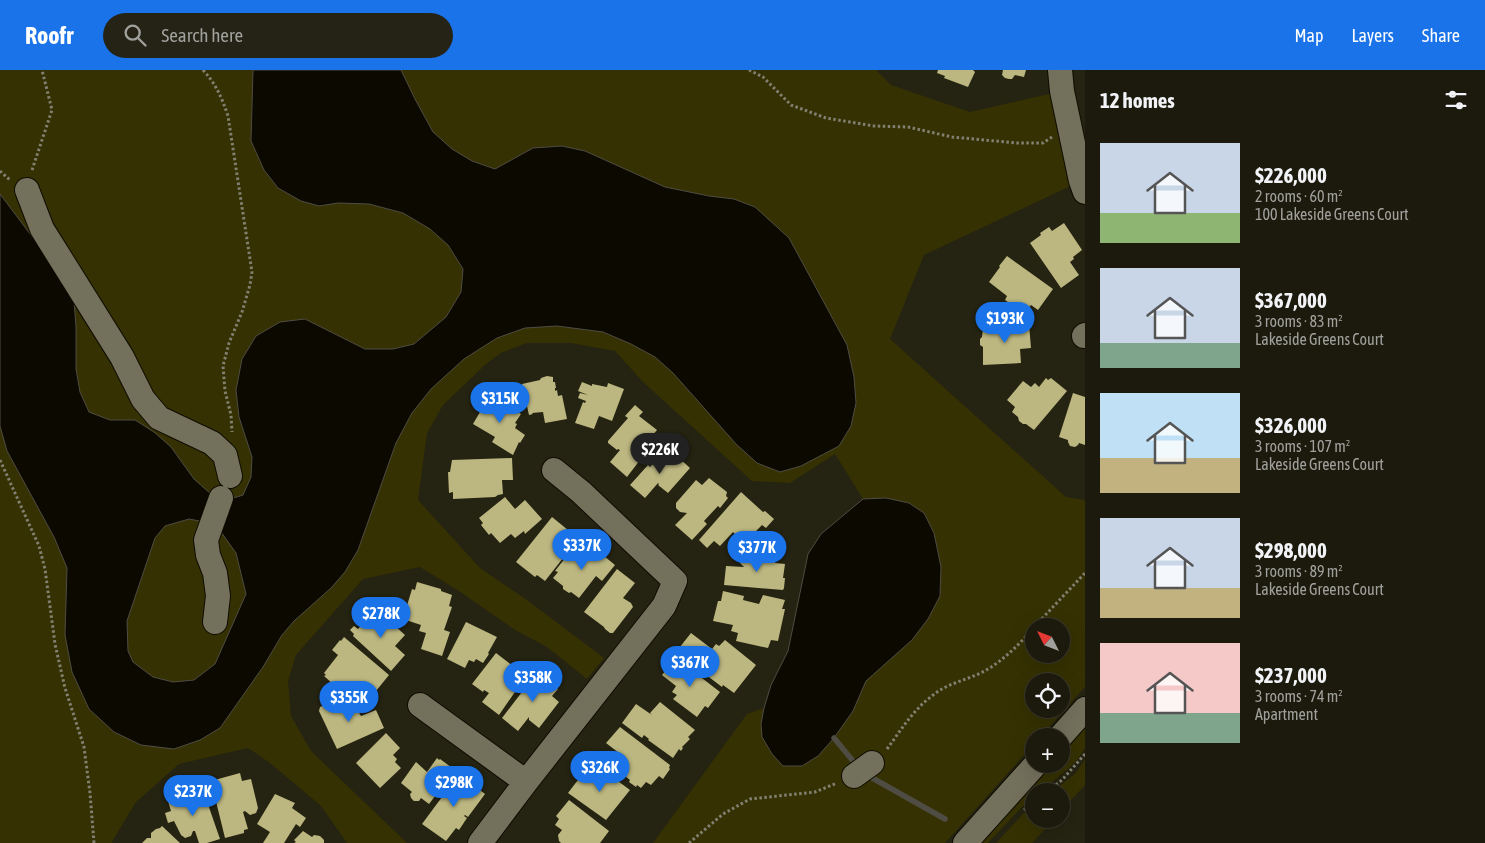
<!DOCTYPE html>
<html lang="en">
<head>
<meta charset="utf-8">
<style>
	:root { --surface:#1c1a0d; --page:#252316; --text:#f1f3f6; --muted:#a0a19d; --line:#3a382e; --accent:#1a73e8 }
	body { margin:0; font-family:"Asap Condensed",sans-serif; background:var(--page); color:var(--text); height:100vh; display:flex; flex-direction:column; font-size:19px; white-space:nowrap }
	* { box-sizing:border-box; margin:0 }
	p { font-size:16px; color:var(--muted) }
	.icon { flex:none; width:28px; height:28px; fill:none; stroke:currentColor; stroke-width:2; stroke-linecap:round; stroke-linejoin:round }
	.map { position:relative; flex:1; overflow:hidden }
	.drawer { display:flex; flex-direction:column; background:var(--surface); width:400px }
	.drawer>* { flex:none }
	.needle { width:32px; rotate:312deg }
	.tools { position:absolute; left:1025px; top:548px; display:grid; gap:10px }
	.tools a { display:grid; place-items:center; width:45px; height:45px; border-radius:50%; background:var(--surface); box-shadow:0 5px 20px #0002,0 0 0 1px var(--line); font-size:25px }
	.price { position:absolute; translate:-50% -42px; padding:0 11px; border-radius:18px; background:var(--accent); color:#fff; font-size:16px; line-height:32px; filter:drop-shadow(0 1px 2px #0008) }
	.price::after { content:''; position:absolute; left:50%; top:30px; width:15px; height:11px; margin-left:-8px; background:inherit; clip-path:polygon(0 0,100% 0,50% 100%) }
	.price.on { background:#222; color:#fff }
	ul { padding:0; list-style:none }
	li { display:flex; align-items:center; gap:15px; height:125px; padding:0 15px }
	li span { display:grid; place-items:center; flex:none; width:140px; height:100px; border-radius:0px; color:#555 }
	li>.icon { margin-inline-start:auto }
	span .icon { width:60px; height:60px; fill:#fffc; stroke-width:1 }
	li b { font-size:21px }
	h2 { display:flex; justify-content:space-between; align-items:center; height:60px; padding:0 15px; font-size:21px }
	header { display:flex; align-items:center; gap:30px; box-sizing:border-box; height:70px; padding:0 25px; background:var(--accent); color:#fff }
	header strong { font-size:24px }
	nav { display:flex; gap:28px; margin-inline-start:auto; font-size:18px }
	.search { width:350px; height:45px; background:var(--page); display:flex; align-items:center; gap:12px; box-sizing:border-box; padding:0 18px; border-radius:28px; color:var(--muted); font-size:19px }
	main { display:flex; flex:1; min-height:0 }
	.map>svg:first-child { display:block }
	.green { fill:#353103; fill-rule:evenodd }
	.water { fill:#0c0900; stroke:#4f4c43; fill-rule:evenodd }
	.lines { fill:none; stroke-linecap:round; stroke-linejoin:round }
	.stream { stroke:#4f4c43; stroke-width:5.5 }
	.building { fill:#bcb780 }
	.minor-casing { stroke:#0e0c00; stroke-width:26 }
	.path { stroke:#828071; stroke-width:3; stroke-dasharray:2.5 2.5; stroke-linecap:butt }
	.minor { stroke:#73715c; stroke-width:24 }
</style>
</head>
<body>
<header>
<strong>Roofr</strong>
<div class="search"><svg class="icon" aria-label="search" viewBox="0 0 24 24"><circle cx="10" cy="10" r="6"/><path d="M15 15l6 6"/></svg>Search here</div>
<nav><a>Map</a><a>Layers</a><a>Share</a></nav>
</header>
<main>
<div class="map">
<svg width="1085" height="773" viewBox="0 0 1085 773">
	<rect width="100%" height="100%" fill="#252311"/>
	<path class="green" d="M0 0H876L891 15 970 42 1062 21 1081 111 924 185 890 269 1066 427 1085 430V617L1041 666H1034V674L945 773H653L747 644 764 638 771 615 788 581 808 484 821 464 863 429 835 384 790 413 752 411 643 312 615 281 571 273H527L501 283 486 294 443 335 427 363 418 430 480 498 527 530 604 588 587 609 547 577 515 560 459 521 420 497 363 509 296 585 288 611 291 646 311 681 407 773H347L321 736 270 693 248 678 179 694 136 732 113 770 112 773H0ZM1034 556H1061V584H1034ZM1034 611H1061V639H1034Z
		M1085 656V678L1078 689 1068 699 1041 721H1034V727L1021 738 988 773H980L1051 694H1061V683Z
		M1085 689V715L1061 741V721H1053L1076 703Z
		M1034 736V749H1054L1032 773H996L1023 744Z"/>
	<path class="water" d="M253 0H401L415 29 433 62 452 79 472 91 495 99 533 78 562 76 585 81 665 117 709 126 734 129 755 137 789 168 847 275 854 307 856 333 851 356 839 376 801 396 780 402 757 393 736 374 673 303 655 287 631 274 603 262 557 256 525 258 497 268 464 289 431 319 412 343 396 373 358 480 345 502 331 518 294 551 282 565 263 597 220 658 200 670 174 679 141 675 114 662 89 639 72 602 65 565 67 498 54 467 7 381 0 356V124L64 209 74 231 76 256V299L80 322 89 342 110 350H135L154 362 171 377 194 409 212 425 227 430 243 425 251 407 252 387 239 347 236 320 242 289 256 266 280 252 305 249 365 279H393L414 274 446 247 461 222 463 199 448 175 430 159 403 143 369 134 338 133 319 136 301 131 278 118 264 100 251 71ZM189 449 205 452 221 462 236 483 246 524 215 594 194 610 173 612 153 607 133 592 128 581 127 551 155 468 165 456Z
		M886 428 909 433 924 443 934 463 941 497 940 526 928 549 912 570 866 611 853 641 834 668 818 686 802 696H783L772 684 762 667 761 654 764 638 771 615 788 581 808 484 821 464 863 429Z"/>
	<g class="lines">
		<path class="stream" d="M834 668 858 697
			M867 705 945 749"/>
	</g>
	<path class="building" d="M938 0H973L975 2 968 17 944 8 945 6 937 3Z
		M1003 0H1026L1024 7 1015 5 1012 9H1009L1005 8 1002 5Z
		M1064 153 1082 180 1073 187 1074 189 1070 192 1079 205 1061 218 1030 173 1041 165 1040 163 1049 157 1052 161Z
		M1007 186 1053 219 1038 240 1031 235 1024 243 1005 230 1007 226 989 212 1000 197 999 196Z
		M1029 254 1031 278 1020 279 1021 293 983 295V277L980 275V269L982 267 983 259 1006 258V255Z
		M547 306 553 307V312H555L556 318H555V321L557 320 558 326 562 325 567 349 545 353 543 342 532 343 533 344 529 345 522 314 540 310 541 308Z
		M1046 308 1048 310 1051 308 1067 321 1034 360 1026 354H1023L1019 351 1018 347 1012 342 1015 337 1007 330 1023 311 1031 317 1035 313 1039 317Z
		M582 312 592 316V314L607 317 608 313 624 319 612 351 599 346 594 359 575 353 583 332 585 333 586 331 578 328 580 323 588 325 578 321Z
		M1073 323 1085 327V375L1079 373 1078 375 1075 377 1070 376 1068 372V370L1059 367Z
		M490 325 521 344 515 353 517 354 515 358 525 365 520 373 519 372 513 385 492 372 495 367 473 354 480 342 479 337 482 332 487 331Z
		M635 335 643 342 639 346 657 360 652 366 653 367 636 386 640 390 627 407 610 392 620 380 618 379 617 380 608 373V371L628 348 625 346Z
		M663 382 675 391 678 387 690 398 668 423 658 415 659 414 658 413 645 428 630 415 648 395 650 397Z
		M512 388 513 410H502L503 424 498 425 495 427 453 429V422L449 423 448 402H450L452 390Z
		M709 408 727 422 726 426 728 428 720 438 718 436 704 451 707 454 692 470 675 455 687 443 680 442 676 438V433L696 410 702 415Z
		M741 422 763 442 765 441 774 449 766 458 762 455 749 468 747 466 746 468 740 463 737 466 733 462 720 476 714 471 707 478 699 470Z
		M505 427 515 439 525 430 542 449 525 464 524 461 515 468 511 464 500 473 491 463 489 465 481 455 483 453 479 448Z
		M552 447 568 460 556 475 567 483 545 511 537 505 535 507 516 492Z
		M593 477 615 495 602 511 596 506 579 528 571 522 569 523 563 519V516L553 508 558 502 555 501 569 483 571 485 573 483 578 482 582 487 586 486Z
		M745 484 776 487 775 493 785 494 783 508H785L784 518 783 520 724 515 726 496 744 497 740 493 741 487Z
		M617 499 635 513 623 528 631 533 633 537 613 563H610L605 559 604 557 584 542Z
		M417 512 441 519V521L452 525 449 536 452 537 444 560 450 562 442 586 421 579 426 563 419 561 421 555 403 549 412 519 415 520Z
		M723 521 744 526 743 530 759 534 763 525 785 530 782 539H785L778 571 771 570 768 578 736 571 738 563 731 561 733 555 713 551 718 531H721Z
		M376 539 405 565 395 576 405 585 391 601 353 566 354 564 350 560 354 556 358 559Z
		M466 552 497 567 488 583 489 584 483 593 476 589 474 592 469 590 465 598 447 589Z
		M691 563 712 579 716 574 719 576 725 570 756 595 734 623 723 615 722 617 676 582Z
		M344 567 389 605 376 621 368 615 363 621 361 619 357 623 352 624 346 619 345 621 334 612 333 614 324 606 326 605 324 603 338 585 332 580 340 570 341 571Z
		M496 583 526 606 499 645 482 632 489 623 484 620 483 622 472 614Z
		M676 588 720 622 708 638 705 636 697 647 673 629 677 625 672 622 676 616 662 605Z
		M538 601 542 604 543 602 548 606 547 607 550 610 549 612 558 619 552 626 559 632 539 658 529 650V647L518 661 502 648Z
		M341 630 342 634 351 630 361 646 376 640 384 658 337 679 319 641 320 637 325 635 327 636Z
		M660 632 695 660 688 667 690 669 682 677 683 678 681 681 679 679 673 688 648 670 649 669 644 665 642 668 622 653 636 634 652 645 650 643Z
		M620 657 670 695 669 698 670 699 663 709 659 706 651 715 646 712 641 718 637 715 636 717 629 712 630 710 625 706 624 708 617 703 619 701 615 699V694L618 690 615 688 619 683 606 673Z
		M386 663 400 678 393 685 397 689 395 692 401 698 380 718 356 693Z
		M437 688 439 690 440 689 455 700 429 734 421 728 419 731H414L411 728 410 724 412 722 401 713 416 692 427 702Z
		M599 697 630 720 606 750 568 723 581 706 590 713 593 709 590 707Z
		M240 703 242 711 251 709 258 738 256 743 250 745 245 741 243 742 248 759 244 760V763L225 768 211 711Z
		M459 704 485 724 468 747 465 745 464 746 467 748 459 760 456 758 446 771 422 754Z
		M203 720 220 769 207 773H199L195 761H193L191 766 185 768 181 765 174 751 168 753 165 743 171 741 168 731Z
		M275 724 295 733 292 738 306 748 300 757 296 754 284 773H263L270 762 257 754Z
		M569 730 609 761 600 773H561L559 771 558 765 562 760 555 755 559 749 556 746Z
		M162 756 180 773H142L147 768H151V763L156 759 160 758Z
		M303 761 312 767 314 765 320 766 324 770V773H294L296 772 294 770Z"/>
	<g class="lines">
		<g class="minor-casing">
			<path id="minor" d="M1060 0 1062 21 1081 111 1085 122
				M27 120 42 159 122 287 143 329 159 348 212 373 225 385 230 406
				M1084 266 1085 265
				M215 552 218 526 215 503 208 485 206 470 221 428
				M420 635 526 712
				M1061 666 1085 639
				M854 706 872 693
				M480 773 526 712 664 536 675 511 581 422 554 400
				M965 773 1036 694"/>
		</g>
		<path class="path" d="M203 0C216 14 222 28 228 46L252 202 250 215 242 242 229 273 223 296 225 321 231 345 232 362
			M749 0 763 7 791 35 826 48 874 56 908 57 952 67 1017 73H1043L1052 67
			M32 100 52 40 42 0
			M0 101 11 111
			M0 390 39 476 45 499 55 574 65 618 84 677 90 723 94 773
			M1035 556 1085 503
			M887 679C901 660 913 640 932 626 948 612 970 610 988 599 1005 589 1020 573 1034 558
			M1048 721 1062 710 1085 684
			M1024 740 1034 733
			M689 773 723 744 750 729 815 722 837 713"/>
		<use href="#minor" class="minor"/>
	</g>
</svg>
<div class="tools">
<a><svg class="needle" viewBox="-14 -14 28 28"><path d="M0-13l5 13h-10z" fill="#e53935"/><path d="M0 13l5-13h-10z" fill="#a0a19d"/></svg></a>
<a><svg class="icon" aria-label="locate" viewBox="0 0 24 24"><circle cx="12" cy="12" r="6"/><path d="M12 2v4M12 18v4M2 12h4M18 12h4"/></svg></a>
<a>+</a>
<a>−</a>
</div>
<b class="price" style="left:1005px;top:274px">$193K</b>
<b class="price" style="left:500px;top:354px">$315K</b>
<b class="price on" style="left:660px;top:405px">$226K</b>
<b class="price" style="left:582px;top:501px">$337K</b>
<b class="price" style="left:757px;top:503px">$377K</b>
<b class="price" style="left:381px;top:569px">$278K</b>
<b class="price" style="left:690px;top:618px">$367K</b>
<b class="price" style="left:533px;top:633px">$358K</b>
<b class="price" style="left:349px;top:653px">$355K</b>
<b class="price" style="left:600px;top:723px">$326K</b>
<b class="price" style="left:454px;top:738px">$298K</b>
<b class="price" style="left:193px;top:747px">$237K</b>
</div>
<section class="drawer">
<h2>12 homes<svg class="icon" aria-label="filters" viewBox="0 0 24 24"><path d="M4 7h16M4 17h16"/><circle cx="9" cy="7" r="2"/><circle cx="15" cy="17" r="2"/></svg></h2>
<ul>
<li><span style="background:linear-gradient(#c9d6e8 70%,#8fb573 0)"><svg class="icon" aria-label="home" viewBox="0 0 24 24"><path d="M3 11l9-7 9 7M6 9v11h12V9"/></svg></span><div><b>$226,000</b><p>2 rooms · 60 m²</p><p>100 Lakeside Greens Court</p></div></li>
<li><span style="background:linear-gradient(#c9d6e8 75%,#7fa58c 0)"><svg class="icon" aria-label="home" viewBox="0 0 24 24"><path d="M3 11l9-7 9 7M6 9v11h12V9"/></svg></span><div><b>$367,000</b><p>3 rooms · 83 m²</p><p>Lakeside Greens Court</p></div></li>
<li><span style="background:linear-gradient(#bfe0f5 65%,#c2b280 0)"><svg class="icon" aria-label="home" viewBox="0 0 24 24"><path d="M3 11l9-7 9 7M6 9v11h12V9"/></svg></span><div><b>$326,000</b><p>3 rooms · 107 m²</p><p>Lakeside Greens Court</p></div></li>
<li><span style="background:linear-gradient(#c9d6e8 70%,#c2b280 0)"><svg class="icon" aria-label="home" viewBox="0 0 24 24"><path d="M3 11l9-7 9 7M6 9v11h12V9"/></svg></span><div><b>$298,000</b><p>3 rooms · 89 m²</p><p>Lakeside Greens Court</p></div></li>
<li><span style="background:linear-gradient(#f6c9c9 70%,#7fa58c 0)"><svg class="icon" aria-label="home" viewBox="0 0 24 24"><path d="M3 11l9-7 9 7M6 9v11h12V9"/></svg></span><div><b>$237,000</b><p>3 rooms · 74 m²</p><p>Apartment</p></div></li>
</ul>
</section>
</main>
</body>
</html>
